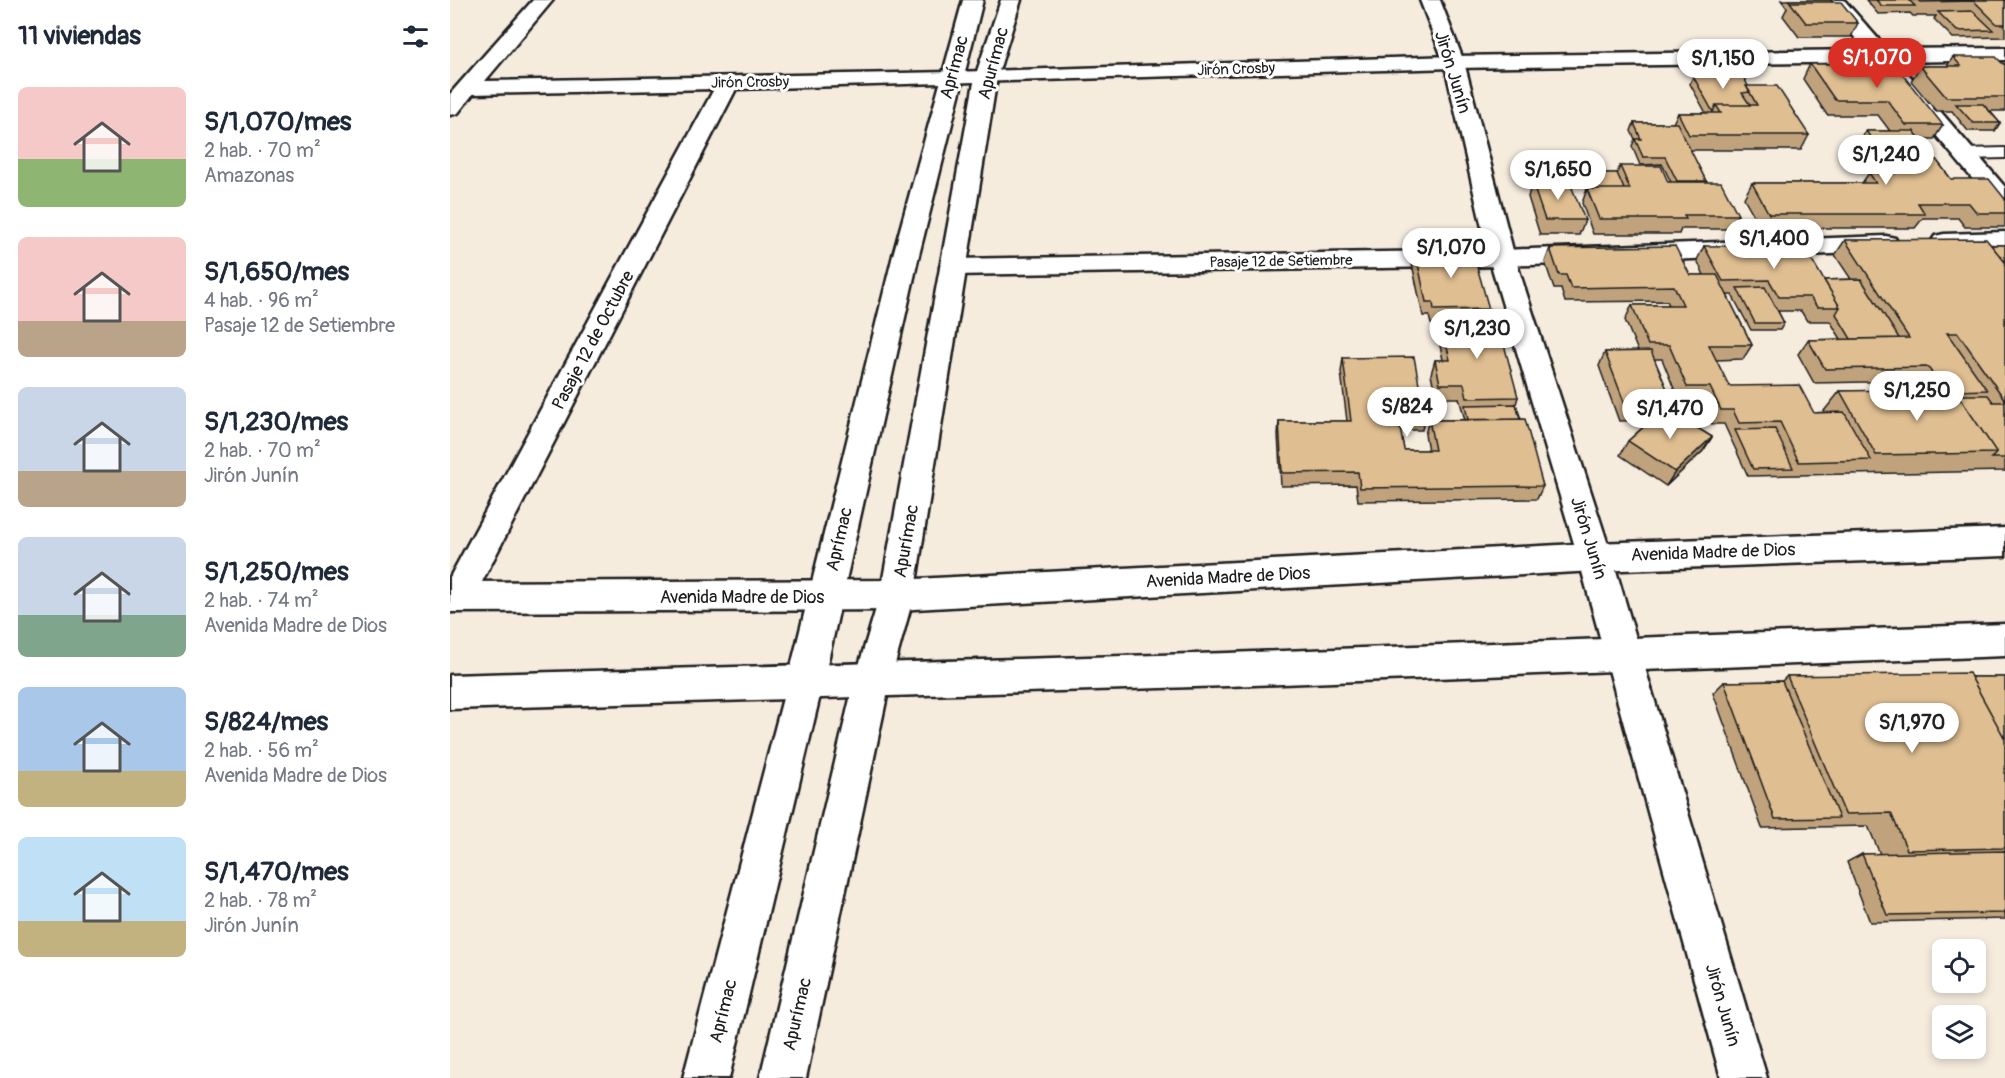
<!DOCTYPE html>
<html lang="es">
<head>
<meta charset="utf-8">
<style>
	:root { --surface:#fff; --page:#f2f2f3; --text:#1f2937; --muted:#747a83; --accent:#d93025 }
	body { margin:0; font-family:Pangolin,sans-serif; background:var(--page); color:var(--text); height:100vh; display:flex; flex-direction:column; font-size:22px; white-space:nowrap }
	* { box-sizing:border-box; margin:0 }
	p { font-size:20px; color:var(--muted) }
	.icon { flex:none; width:33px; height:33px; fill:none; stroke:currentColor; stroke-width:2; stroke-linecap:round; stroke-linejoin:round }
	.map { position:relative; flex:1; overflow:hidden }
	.panel { display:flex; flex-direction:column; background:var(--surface); width:450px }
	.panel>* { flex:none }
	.buttons { position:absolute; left:1482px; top:939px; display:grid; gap:12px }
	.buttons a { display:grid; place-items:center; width:54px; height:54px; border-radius:9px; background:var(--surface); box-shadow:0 3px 9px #0003; font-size:30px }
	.price { position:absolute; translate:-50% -51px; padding:0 14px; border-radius:21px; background:#fff; color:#222; font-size:20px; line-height:39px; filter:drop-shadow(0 2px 3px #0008) }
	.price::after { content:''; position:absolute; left:50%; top:36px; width:18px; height:14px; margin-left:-9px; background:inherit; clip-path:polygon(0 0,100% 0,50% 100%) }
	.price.selected { background:var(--accent); color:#fff }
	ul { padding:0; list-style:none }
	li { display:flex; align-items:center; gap:18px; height:150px; padding:0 18px }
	li span { display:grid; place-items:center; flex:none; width:168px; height:120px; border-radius:9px; color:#555 }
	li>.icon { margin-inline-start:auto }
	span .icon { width:72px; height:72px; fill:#fffc; stroke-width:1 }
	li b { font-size:26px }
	h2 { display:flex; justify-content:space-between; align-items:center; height:72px; padding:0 18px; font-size:26px }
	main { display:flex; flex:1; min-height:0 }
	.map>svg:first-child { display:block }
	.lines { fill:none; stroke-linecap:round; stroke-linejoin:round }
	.service-casing { stroke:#1c1c1c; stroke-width:4 }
	.minor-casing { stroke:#1c1c1c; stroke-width:5 }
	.tertiary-casing { stroke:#1c1c1c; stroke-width:5 }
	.secondary-casing { stroke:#1c1c1c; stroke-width:5 }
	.service { fill:#fff; fill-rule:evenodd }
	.minor { fill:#fff; fill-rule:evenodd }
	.tertiary { fill:#fff; fill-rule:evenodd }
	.secondary { fill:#fff; fill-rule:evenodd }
	.wall { fill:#c0a37d; stroke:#1c1c1c; stroke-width:1.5; fill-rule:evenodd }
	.shaded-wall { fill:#9c8566; stroke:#1c1c1c; stroke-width:1.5 }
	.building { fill:#dfbe91; stroke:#1c1c1c; stroke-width:1.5 }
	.labels { text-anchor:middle; stroke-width:6; stroke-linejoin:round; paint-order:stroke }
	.far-street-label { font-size:15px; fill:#1c1c1c; stroke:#fff }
	.street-label { font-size:18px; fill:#1c1c1c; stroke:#fff }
</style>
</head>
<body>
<main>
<section class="panel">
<h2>11 viviendas<svg class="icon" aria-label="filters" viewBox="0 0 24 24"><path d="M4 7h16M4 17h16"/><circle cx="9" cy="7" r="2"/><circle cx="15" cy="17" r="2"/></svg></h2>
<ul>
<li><span style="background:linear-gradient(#f6c9c9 60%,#8fb573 0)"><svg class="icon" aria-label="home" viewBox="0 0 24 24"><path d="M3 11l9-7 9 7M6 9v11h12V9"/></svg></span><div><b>S/1,070/mes</b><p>2 hab. · 70 m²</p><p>Amazonas</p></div></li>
<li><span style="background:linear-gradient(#f6c9c9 70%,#b9a48a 0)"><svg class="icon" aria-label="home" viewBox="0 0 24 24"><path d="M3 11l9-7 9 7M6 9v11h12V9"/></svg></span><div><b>S/1,650/mes</b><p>4 hab. · 96 m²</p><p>Pasaje 12 de Setiembre</p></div></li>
<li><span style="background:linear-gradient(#c9d6e8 70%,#b9a48a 0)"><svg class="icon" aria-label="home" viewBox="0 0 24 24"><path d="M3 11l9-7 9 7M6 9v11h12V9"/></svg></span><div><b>S/1,230/mes</b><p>2 hab. · 70 m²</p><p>Jirón Junín</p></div></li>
<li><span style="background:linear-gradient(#c9d6e8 65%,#7fa58c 0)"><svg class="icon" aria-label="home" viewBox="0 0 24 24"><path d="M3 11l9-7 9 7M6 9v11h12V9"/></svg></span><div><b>S/1,250/mes</b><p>2 hab. · 74 m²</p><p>Avenida Madre de Dios</p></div></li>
<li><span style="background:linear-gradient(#a9c7e8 70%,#c2b280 0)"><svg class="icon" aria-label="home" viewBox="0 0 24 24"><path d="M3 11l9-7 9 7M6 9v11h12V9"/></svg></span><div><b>S/824/mes</b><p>2 hab. · 56 m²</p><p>Avenida Madre de Dios</p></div></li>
<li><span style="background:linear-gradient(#bfe0f5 70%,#c2b280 0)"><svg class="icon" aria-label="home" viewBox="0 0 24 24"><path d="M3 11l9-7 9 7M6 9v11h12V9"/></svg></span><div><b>S/1,470/mes</b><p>2 hab. · 78 m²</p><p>Jirón Junín</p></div></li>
</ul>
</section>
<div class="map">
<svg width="1555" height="1078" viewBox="0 0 1555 1078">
	<rect width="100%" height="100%" fill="#f5ecde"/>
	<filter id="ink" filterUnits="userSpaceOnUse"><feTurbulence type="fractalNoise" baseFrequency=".0167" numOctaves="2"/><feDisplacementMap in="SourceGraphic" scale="12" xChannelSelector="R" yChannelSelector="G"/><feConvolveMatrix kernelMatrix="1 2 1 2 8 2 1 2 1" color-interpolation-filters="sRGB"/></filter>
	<g filter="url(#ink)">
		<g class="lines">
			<g class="service-casing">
				<path id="service" d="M1555 148V158L1515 159 1509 158 1507 154 1509 150 1515 149Z"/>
			</g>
			<g class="minor-casing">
				<path id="minor" d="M83 0H103L35 81 501 72 1004 56 1415 50 1374 0H1394L1437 49 1555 48V60L1448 62 1555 187V209L1546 207 1425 62 1004 68 286 89 19 607 7 612 0 609V577L264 89 23 94 8 113 0 115V94Z
					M1555 232V248L1494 250 1485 248 1481 242 1485 236 1494 234Z
					M1436 236 1445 238 1449 244 1445 250 1436 252 1052 266 503 275 494 273 490 267 494 261 503 259 1052 250Z"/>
			</g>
			<g class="tertiary-casing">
				<path id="tertiary" d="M513 0H533L469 255 373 683 279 1078H233L337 683 443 255Z
					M551 0H571L547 77 464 595 440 682 356 1078H310L404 682 430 595 525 77Z
					M970 0H990L1014 62 1065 258 1162 557 1317 1078H1271L1128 557 1039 258 994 62Z"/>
			</g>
			<g class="secondary-casing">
				<path id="secondary" d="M1555 528V556L1145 571 447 610 0 612V582L447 580 1145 543Z
					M1555 624V656L778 686 0 709V675L778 653Z"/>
			</g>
			<use href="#service" class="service"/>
			<use href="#minor" class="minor"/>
			<use href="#tertiary" class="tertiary"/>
			<use href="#secondary" class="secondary"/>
		</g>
		<path class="wall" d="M1331 0H1381L1408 23 1401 37H1349L1333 16 1337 8Z
			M1416 0H1555V37L1503 38 1484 19 1486 16H1463L1460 13 1428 14Z
			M1503 57 1555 64V111H1540L1550 123 1545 131H1518L1502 111H1486L1461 81 1470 66H1497Z
			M1360 64 1493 125 1484 139H1470L1501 179 1555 199V226L1554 227H1515L1508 218H1473L1465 228H1311L1294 198 1302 183H1412L1419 173H1427L1407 145 1416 131H1440L1428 115H1377L1353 79Z
			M1243 76 1298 86 1359 135 1351 150H1240L1256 181V182L1288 215 1280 229H1231L1229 234H1143L1132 203 1137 189 1133 181 1136 173H1167L1170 166 1218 182H1221L1212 164 1190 165 1182 146 1185 139 1181 131 1184 123H1223L1228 113H1256L1240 84Z
			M1082 182 1135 220 1129 235H1090L1078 197Z
			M1395 240 1555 245V471L1298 476 1274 424H1262L1252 400 1229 401 1212 359H1204L1224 406 1221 412 1262 437 1253 451 1216 486 1170 455 1178 441 1201 420 1169 421 1149 366 1155 352 1188 351 1175 320 1182 305H1219L1217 301 1115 302 1111 289H1104L1095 262 1100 248 1240 275H1254L1247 260 1254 246 1374 280 1401 279 1385 255ZM1277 295H1282L1301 330H1330L1334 323 1328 311H1351L1357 321H1380L1391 339 1358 340 1348 354 1364 383 1466 381 1471 390 1390 391 1374 411 1375 412 1364 413 1279 386 1266 360 1293 359 1302 345Z
			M965 249 1039 309 1035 322 1068 397 1066 404 1093 486 1087 499 908 501 906 485 831 486 828 435 829 421H897L891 372 893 358 975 416 972 430H950L954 450H978L975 434 979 420H1015L1009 398H986L981 374 985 360H993L988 336 991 324H981L979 316H973L962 264Z
			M1337 676 1555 677V919L1420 922 1397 862 1412 854H1430L1418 826 1312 828 1263 693 1274 682 1332 681Z"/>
		<path class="shaded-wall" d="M1262 437 1253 451 1216 486 1225 472Z"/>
		<path class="building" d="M1339 0H1381L1382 2H1340Z
			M1426 0H1459L1465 6H1432Z
			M1469 0H1555V24H1547L1524 1 1471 2Z
			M1340 2H1391L1408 23H1356Z
			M1523 11 1543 30 1507 31 1488 12Z
			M1503 57H1546L1553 64H1555V97H1496L1470 66H1511Z
			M1360 64H1444L1493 125H1456L1437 100H1385Z
			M1243 76H1293L1298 86H1296L1300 92 1292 93 1300 105H1266L1263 112Z
			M1296 86H1327L1359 135H1239L1228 113H1271L1266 105H1307Z
			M1506 104H1533L1550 123H1523Z
			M1184 123H1227L1256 181H1227L1215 157H1193L1185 139H1191Z
			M1416 131H1464L1501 179H1539L1555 199V213H1527L1519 203H1468L1475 214H1319L1302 183H1426L1419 173H1446Z
			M1170 166H1211L1218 182H1271L1288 215H1234L1236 219H1149L1137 189H1180Z
			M1136 173H1167L1174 189H1142Z
			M1082 182 1120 183 1135 220H1095Z
			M1536 239 1555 262V400L1508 333H1497L1537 390 1505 391 1504 389 1493 390 1478 367 1375 369 1358 340 1459 338 1395 240Z
			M1353 245 1390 307H1367L1360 297H1329L1319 280 1273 281 1254 246Z
			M1541 245H1555V262Z
			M1225 246 1240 275H1267L1302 345H1259L1279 386 1349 385 1364 413 1394 412 1421 460 1349 462 1330 422 1289 423 1283 410H1271L1260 387H1237L1219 345H1198L1182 305H1233L1224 286 1121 288 1116 275H1109L1100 248Z
			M965 249H1022L1039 309 984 310 983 302H976Z
			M1411 279 1449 338 1401 339 1386 314 1390 307 1374 280Z
			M1315 287 1334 323H1305L1287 288Z
			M991 322H1048L1068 397 1017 398 1014 384H990L985 360H1000Z
			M1201 351 1224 406 1176 407 1155 352Z
			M964 357 975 416H948L954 450H985L979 420 1075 419 1093 486 910 488 908 472 832 473 829 421H901L893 358Z
			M1504 389 1547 453 1426 455 1390 391Z
			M1508 395H1538L1543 402H1555V458H1541L1547 453Z
			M1066 404 1070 419 1018 420 1015 405Z
			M1215 408 1262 437 1225 472 1178 441Z
			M1325 429 1343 468 1303 469 1285 430Z
			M1519 673 1555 739V848L1457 850 1441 813 1395 814 1337 676Z
			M1521 677H1555V739Z
			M1332 681 1389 818 1325 819 1274 682Z
			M1555 851V913L1437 915 1412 854Z"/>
	</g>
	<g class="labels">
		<g class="far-street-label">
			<text transform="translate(786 69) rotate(-2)" y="5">Jirón Crosby</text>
			<text transform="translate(300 82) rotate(-1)" y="5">Jirón Crosby</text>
			<text transform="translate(831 261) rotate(-1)" y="5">Pasaje 12 de Setiembre</text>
		</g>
		<g class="street-label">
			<text transform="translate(543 63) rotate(-75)" y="6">Apurímac</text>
			<text transform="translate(504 67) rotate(-75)" y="6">Aprímac</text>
			<text transform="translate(1003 72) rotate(73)" y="6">Jirón Junín</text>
			<text transform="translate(143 340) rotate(-62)" y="6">Pasaje 12 de Octubre</text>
			<text transform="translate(1139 538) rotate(73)" y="6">Jirón Junín</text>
			<text transform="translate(389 539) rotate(-77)" y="6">Aprímac</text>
			<text transform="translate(456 541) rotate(-80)" y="6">Apurímac</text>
			<text transform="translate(1263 552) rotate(-2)" y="6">Avenida Madre de Dios</text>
			<text transform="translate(778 577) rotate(-3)" y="6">Avenida Madre de Dios</text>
			<text x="292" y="603">Avenida Madre de Dios</text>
			<text transform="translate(1273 1005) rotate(74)" y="6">Jirón Junín</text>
			<text transform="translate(273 1011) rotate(-76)" y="6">Aprímac</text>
			<text transform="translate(347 1014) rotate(-77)" y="6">Apurímac</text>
		</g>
	</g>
</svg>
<div class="buttons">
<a><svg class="icon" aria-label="locate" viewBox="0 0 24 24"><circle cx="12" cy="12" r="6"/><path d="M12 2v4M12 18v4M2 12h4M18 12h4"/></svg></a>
<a><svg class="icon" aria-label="layers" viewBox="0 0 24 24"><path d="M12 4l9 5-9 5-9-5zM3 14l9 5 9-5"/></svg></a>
</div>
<b class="price selected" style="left:1427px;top:89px">S/1,070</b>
<b class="price" style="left:1273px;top:90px">S/1,150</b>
<b class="price" style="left:1436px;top:186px">S/1,240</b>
<b class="price" style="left:1108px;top:201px">S/1,650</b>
<b class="price" style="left:1324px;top:270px">S/1,400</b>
<b class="price" style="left:1001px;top:279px">S/1,070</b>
<b class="price" style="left:1027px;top:360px">S/1,230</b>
<b class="price" style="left:1467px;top:422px">S/1,250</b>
<b class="price" style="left:957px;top:438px">S/824</b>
<b class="price" style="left:1220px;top:440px">S/1,470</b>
<b class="price" style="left:1462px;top:754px">S/1,970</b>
</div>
</main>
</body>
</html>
